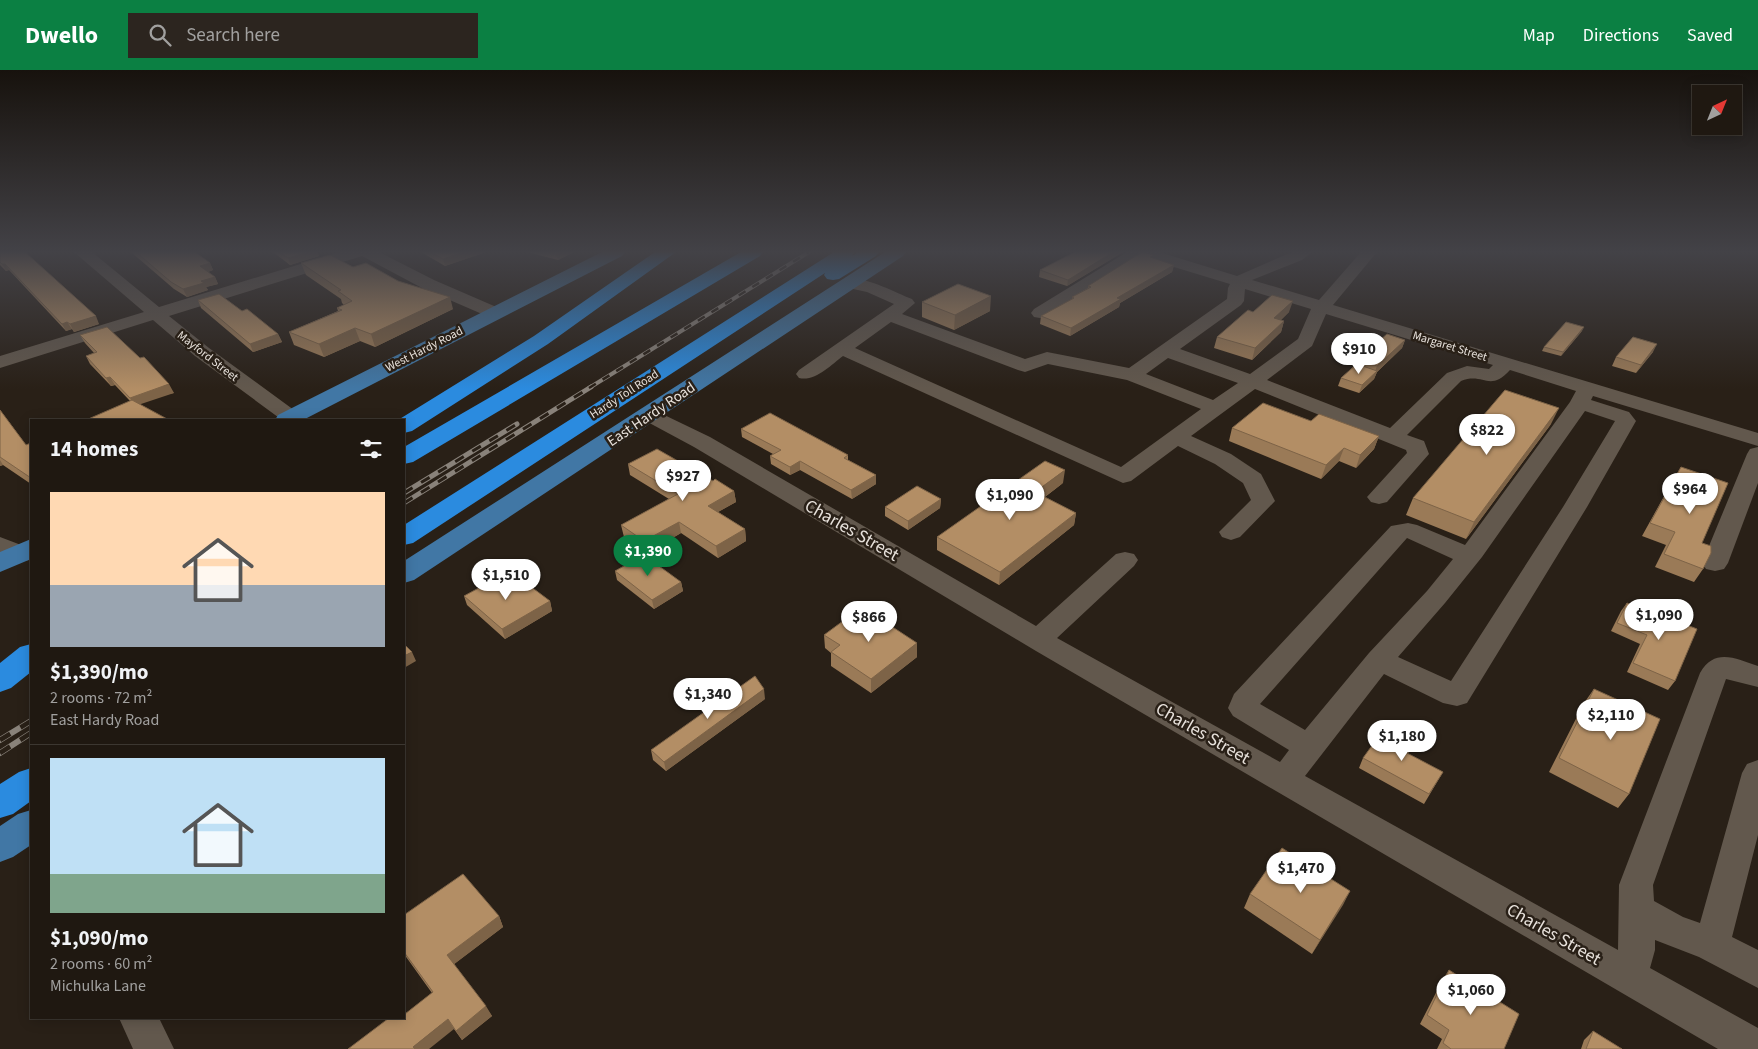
<!DOCTYPE html>
<html lang="en">
<head>
<meta charset="utf-8">
<style>
	:root { --surface:#1f1811; --page:#2c251f; --text:#f1f3f6; --muted:#a1a09f; --line:#3c3731; --accent:#0b8043 }
	body { margin:0; font-family:"Source Sans 3",sans-serif; background:var(--page); color:var(--text); height:100vh; display:flex; flex-direction:column; font-size:19px; white-space:nowrap }
	* { box-sizing:border-box; margin:0 }
	p { font-size:16px; color:var(--muted) }
	.icon { flex:none; width:28px; height:28px; fill:none; stroke:currentColor; stroke-width:2; stroke-linecap:round; stroke-linejoin:round }
	.map { position:relative; flex:1; overflow:hidden }
	.details { position:absolute; left:30px; top:349px; width:375px; height:600px; display:flex; flex-direction:column; background:var(--surface); border-radius:0px; box-shadow:0 2px 12px #0003,0 0 0 1px var(--line) }
	.details>* { flex:none }
	.needle { width:32px; rotate:43deg }
	.fabs { position:absolute; left:1692px; top:15px; display:grid; gap:10px }
	.fabs a { display:grid; place-items:center; width:50px; height:50px; border-radius:0px; background:var(--surface); box-shadow:0 2px 12px #0003,0 0 0 1px var(--line); font-size:25px }
	.price { position:absolute; translate:-50% -42px; padding:0 11px; border-radius:18px; background:#fff; color:#222; font-size:16px; line-height:32px; filter:drop-shadow(0 1px 2px #0008) }
	.price::after { content:''; position:absolute; left:50%; top:30px; width:15px; height:11px; margin-left:-8px; background:inherit; clip-path:polygon(0 0,100% 0,50% 100%) }
	.price.active { background:var(--accent); color:#fff }
	ul { padding:0; list-style:none }
	li { display:grid; align-content:center; gap:10px; height:265px; padding:0 20px }
	li+li { border-top:1px solid var(--line) }
	li span { display:grid; place-items:center; height:155px; border-radius:0px; color:#555 }
	li>.icon { margin-inline-start:auto }
	span .icon { width:90px; height:90px; fill:#fffc; stroke-width:1 }
	li b { font-size:21px }
	h2 { display:flex; justify-content:space-between; align-items:center; height:60px; padding:0 20px; font-size:21px }
	header { display:flex; align-items:center; gap:30px; box-sizing:border-box; height:70px; padding:0 25px; background:var(--accent); color:#fff }
	header strong { font-size:24px }
	nav { display:flex; gap:28px; margin-inline-start:auto; font-size:18px }
	.search { width:350px; height:45px; background:var(--page); display:flex; align-items:center; gap:12px; box-sizing:border-box; padding:0 18px; border-radius:0px; color:var(--muted); font-size:19px }
	.map>svg:first-child { display:block }
	.lines { fill:none; stroke-linecap:round; stroke-linejoin:round }
	.minor { fill:#62584d; fill-rule:evenodd }
	.major { fill:#4177a5; fill-rule:evenodd }
	.highway { fill:#2b8bdf; fill-rule:evenodd }
	.rail-far2-casing { stroke:#89827a; stroke-width:4 }
	.rail-far1-casing { stroke:#89827a; stroke-width:5 }
	.rail-casing { stroke:#89827a; stroke-width:6 }
	.rail-far2 { stroke:#292017; stroke-width:2.5; stroke-dasharray:8; stroke-linecap:butt }
	.rail-far1 { stroke:#292017; stroke-width:3; stroke-dasharray:10; stroke-linecap:butt }
	.rail { stroke:#292017; stroke-width:4.5; stroke-dasharray:12; stroke-linecap:butt }
	.wall { fill:#9a7a57 }
	.shaded-wall { fill:#7d6347 }
	.building { fill:#b38e65; stroke:#7d6347 }
	.labels { text-anchor:middle; stroke-width:5; stroke-linejoin:round; paint-order:stroke }
	.far-street-label { font-size:12px; fill:#e7e1db; stroke:#292017 }
	.street-label { font-size:15px; fill:#e7e1db; stroke:#292017 }
	.near-street-label { font-size:18px; fill:#e7e1db; stroke:#292017 }
</style>
</head>
<body>
<header>
<strong>Dwello</strong>
<div class="search"><svg class="icon" aria-label="search" viewBox="0 0 24 24"><circle cx="10" cy="10" r="6"/><path d="M15 15l6 6"/></svg>Search here</div>
<nav><a>Map</a><a>Directions</a><a>Saved</a></nav>
</header>
<div class="map">
<svg width="1758" height="979" viewBox="0 0 1758 979">
	<rect width="100%" height="100%" fill="#292017"/>
	<g class="lines">
		<path class="minor" d="M74 182H92L159 237 340 182H379L434 210 501 239 504 243 501 247 495 248 489 247 422 218 362 186 169 246 209 278 298 343 301 347 299 350H282L195 286 153 250 0 298V286L144 242Z
			M1127 182H1159L1237 206 1292 182H1312L1302 190 1252 210 1319 230 1361 182H1377L1333 235 1758 363V376L1593 326 1591 330 1629 342 1636 351 1587 437 1467 633 1457 636 1443 633 1384 604 1305 706 1618 880 1619 815 1700 603C1715 577 1736 589 1758 596V617L1726 609 1653 815 1654 831 1683 847 1700 853 1742 703 1747 694 1758 690V765L1732 867 1758 880V918L1699 887 1655 870V880L1650 898 1758 958V979H1718L1036 581 694 377 642 349 639 345 642 341 649 339 656 341 710 367 1036 556 1116 484 1125 482 1134 484 1138 490 1134 496 1057 568 1280 692 1289 680 1233 646 1228 638 1234 624 1391 456 1408 453 1417 455 1465 475 1570 332 1576 321 1510 300C1489 323 1484 302 1461 311L1407 365 1424 371 1429 384 1387 432 1379 434 1371 432 1367 427 1407 383 1406 380 1255 319 1191 366 1231 384 1261 404 1275 431 1240 467 1231 470 1222 467 1219 462 1251 430 1243 413 1215 394 1178 376 1131 411 1123 413 843 286C831 295 815 312 799 308L796 304 799 300 894 234 867 222 844 217 842 213 844 209C864 205 894 222 912 229L915 233 902 244 1025 289 1047 282 1129 298 1227 229 1228 218 1230 214 1141 187 1046 247 1040 248 1034 247 1031 243 1034 239ZM1245 219 1311 239 1298 269 1250 304 1180 279 1241 235 1244 231ZM1326 244 1493 295 1489 299 1467 296 1447 303 1390 358 1267 310 1312 276ZM891 252 1018 300 1025 302 1048 294 1127 310 1201 339 1121 397 855 278ZM1168 288 1238 313 1213 330 1146 304ZM1585 341 1615 351 1563 437 1451 611 1398 587 1445 533 1482 487ZM1407 468 1453 489 1427 521 1369 583 1305 660 1260 634Z
			M1758 377V413L1728 493 1724 499 1715 501 1706 499 1702 493 1747 384 1750 379Z
			M0 467 29 478 31 486 29 490 20 492 0 484Z
			M119 948H159L174 979H133Z"/>
		<path class="major" d="M602 182H625L622 186 303 350H275L278 345Z
			M885 182H906L903 186 414 510 404 513V491Z
			M31 469V489L0 502V482Z
			M31 740V775L13 787 0 792V756L18 744Z"/>
		<path class="highway" d="M655 182H676L548 274 412 361 404 363V350H398L534 266Z
			M741 182H763L760 186 413 392 404 394V377Z
			M834 182H855L852 186 858 182H879L876 186 839 209 833 210 827 209 824 205 825 203 413 473 404 475V455Z
			M31 574V602L11 618 0 622V593L20 577Z
			M31 698V731L13 744 0 748V714L19 702Z"/>
		<g class="rail-far2-casing">
			<path id="rail-far2" d="M589 318 809 182"/>
		</g>
		<g class="rail-far1-casing">
			<path id="rail-far1" d="M404 423 517 354
				M404 433 591 317"/>
		</g>
		<g class="rail-casing">
			<path id="rail" d="M0 670 31 651
				M0 683 31 663"/>
		</g>
		<use href="#rail-far2" class="rail-far2"/>
		<use href="#rail-far1" class="rail-far1"/>
		<use href="#rail" class="rail"/>
	</g>
	<path class="wall" d="M0 182 99 254 74 262 72 259 66 261 9 200 6 201 0 195Z
		M131 182H195L210 193 213 200 208 202 215 207 218 214 206 217 208 220 187 227 174 219Z
		M273 182H317L319 186 290 195Z
		M421 182H486L445 196Z
		M527 182H574L558 190Z
		M1075 182H1123L1067 216 1039 207 1040 200Z
		M1153 188 1174 195 1172 202 1120 233 1119 237 1070 266 1040 254 1041 246 1072 229V227L1088 218V216Z
		M301 193 353 197 398 211 453 239 375 277 360 271 324 287 294 275 289 262 338 241 337 238 344 235 342 233 341 229 306 205Z
		M198 230 242 241 278 264 282 272 253 282 201 238Z
		M922 232 990 241 954 260 922 247Z
		M1253 242H1289L1281 250 1284 251 1281 262 1252 290 1214 278 1217 267Z
		M1582 261 1561 286 1542 281 1544 277Z
		M80 265 174 323 130 331 115 315 111 316 90 294 86 286 94 283 85 273Z
		M1405 270 1402 278 1377 302 1374 309 1359 323 1338 316 1341 308 1355 295 1357 290Z
		M1653 282 1636 303 1612 296 1616 287Z
		M0 340 26 375 31 373V414L3 395 0 396Z
		M1311 351 1379 366 1374 379 1356 398 1339 391 1321 409 1229 371 1232 358Z
		M1551 354 1466 469 1406 445 1413 428Z
		M741 359 848 385V390L876 405V414L852 429 800 400 790 405 771 394 770 386 773 384 742 367Z
		M628 394 713 411 734 421 736 432 718 442 745 459 746 471 718 488 681 463 647 483 624 467 621 455 669 429 630 405Z
		M1681 397 1702 473 1703 499 1694 512 1655 497 1666 475 1642 466 1673 410Z
		M1063 413 1045 427 1076 443 1074 455 999 515 937 480V467Z
		M941 429 940 438 908 460 885 446V437Z
		M615 501 681 512 683 521 654 539 617 510Z
		M510 516 550 531 552 541 505 569 467 535 464 526Z
		M1627 533 1675 611 1668 620 1627 602 1640 574 1611 561 1621 541Z
		M824 565 917 587 871 623 831 596V583L825 578Z
		M1594 619 1629 724 1618 738 1549 702 1584 633Z
		M765 629 666 701 653 690 651 680Z
		M1413 674 1408 684 1443 702 1424 734 1359 698 1363 688Z
		M1350 821 1312 884 1244 838 1250 824Z
		M404 845 499 846 503 857 454 894 492 946 462 970 454 959 405 944 432 923 404 884Z
		M1449 900 1504 979H1437L1442 969 1420 954 1443 909Z
		M1593 961 1622 979H1581L1584 970Z"/>
	<path class="shaded-wall" d="M309 182H317L319 186 290 195 288 188Z
		M464 182H486L445 196 443 189Z
		M560 182H574L558 190 556 184Z
		M1113 182H1123L1067 216 1068 210Z
		M210 193 213 200 204 203 200 196Z
		M2 194H5L9 200 6 201Z
		M1174 195 1172 202 1120 233 1119 237 1070 266 1071 258 1117 228Z
		M215 207 218 214 206 217 208 220 187 227 183 219 201 211Z
		M991 226 990 241 954 260 955 245Z
		M450 227 453 239 375 277 371 264Z
		M1293 231 1289 242 1271 259 1274 248Z
		M96 246 99 254 74 262 70 254Z
		M1284 251 1281 262 1252 290 1255 278Z
		M67 252 72 259 66 261 62 254Z
		M1584 257 1582 261 1561 286 1563 282Z
		M355 258 360 271 324 287 319 274Z
		M278 264 282 272 253 282 250 274Z
		M1405 270 1402 278 1377 302 1374 309 1359 323 1362 315 1374 304 1377 296Z
		M1657 274 1653 282 1636 303 1641 295Z
		M110 307 115 315 111 316 106 308Z
		M169 314 174 323 135 336 130 328Z
		M1559 338 1551 354 1466 469 1474 452Z
		M1379 366 1374 379 1356 398 1360 385Z
		M1344 378 1339 391 1321 409 1326 395Z
		M0 390 3 395 0 396Z
		M800 391V400L790 405V397Z
		M1065 400 1063 413 1034 435 1035 422Z
		M876 405V414L852 429 851 420Z
		M734 421 736 432 709 447 708 436Z
		M941 429 940 438 908 460V451Z
		M1076 443 1074 455 999 515 1000 502Z
		M679 452 681 463 647 483 644 471Z
		M745 459 746 471 718 488 716 476Z
		M681 512 683 521 654 539 652 530Z
		M550 531 552 541 505 569 502 559Z
		M917 573V587L871 623V609Z
		M412 582 416 591 404 598V586Z
		M764 619 765 629 666 701 664 692Z
		M1350 821 1343 835 1312 884 1320 870Z
		M499 846 503 857 453 895 447 885Z
		M486 936 492 946 462 970 456 961Z
		M448 949 454 959 429 979H415L413 977Z"/>
	<path class="building" d="M0 182H25L96 246 70 254 67 252 62 254 5 194H2L0 192Z
		M136 182H195L210 193 200 196 215 207 201 211 204 213 183 219 171 212Z
		M279 182H309L288 188Z
		M430 182H464L443 189Z
		M549 182H560L556 184Z
		M1075 182H1113L1068 210 1040 200Z
		M1142 182 1154 185 1150 187 1174 195 1117 228 1121 229 1071 258 1041 246 1074 228 1072 227 1091 217 1088 216Z
		M330 185 353 197 366 193 398 211 450 227 371 264 355 258 319 274 289 262 342 240 337 238 352 231 338 221 341 220 301 193Z
		M958 214 991 226 955 245 922 232Z
		M219 224 242 241 247 239 278 264 250 274 198 230Z
		M1272 225 1293 231 1274 248 1284 251 1255 278 1217 267 1248 240 1253 242Z
		M1566 252 1584 257 1563 282 1544 277Z
		M107 257 140 288 144 287 169 314 130 328 110 307 106 308 86 286 97 282 80 265Z
		M1387 264 1405 270 1377 296 1357 290Z
		M1633 267 1657 274 1641 295 1616 287Z
		M1357 294 1377 301 1362 315 1341 308Z
		M1505 320 1559 338 1474 452 1413 428Z
		M132 330 169 350H86Z
		M1263 333 1311 351 1319 344 1379 366 1360 385 1344 378 1326 395 1232 358Z
		M0 340 26 375 31 373V408L0 387Z
		M770 343 848 385 844 388 876 405 851 420 800 391 790 397 770 386 781 380 741 359Z
		M657 379 713 411 715 409 734 421 708 436 745 459 716 476 679 452 644 471 621 455 678 424 628 394Z
		M1045 391 1065 400 1035 422 1076 443 1000 502 937 467Z
		M1681 397 1728 413 1702 473 1711 476V483L1703 499 1664 484 1675 462 1650 453Z
		M917 416 941 429 908 451 885 437Z
		M644 485 681 512 652 530 615 501Z
		M499 507 510 516 522 510 550 531 502 559 464 526Z
		M1627 533 1656 544 1657 543 1697 559 1675 611 1633 593 1647 565 1617 553Z
		M862 537 917 573 871 609 831 582 840 575 824 565Z
		M404 574 412 582 404 586Z
		M755 606 764 619 664 692 651 680Z
		M1594 619 1660 649 1629 724 1559 688Z
		M1384 659 1413 674 1407 683 1443 702 1429 724 1363 688Z
		M1282 778 1350 821 1320 870 1250 824Z
		M463 804 499 846 447 885 486 936 456 961 448 949 413 977 415 979H348L389 948H404V943L405 944 433 922 404 882V845Z
		M1449 900 1519 944 1504 979H1451L1443 973 1449 960 1427 945Z
		M1593 961 1622 979H1586Z"/>
	<linearGradient id="sky" x2="0" y2="1"><stop stop-color="#17120d"/><stop offset="0.57" stop-color="#434247"/><stop offset="1" stop-color="#434247" stop-opacity="0"/></linearGradient>
	<rect width="1758" height="319" fill="url(#sky)"/>
	<g class="labels">
		<g class="far-street-label">
			<text transform="translate(1450 276) rotate(17)" y="4">Margaret Street</text>
			<text transform="translate(424 279) rotate(-27)" y="4">West Hardy Road</text>
			<text transform="translate(208 286) rotate(38)" y="4">Mayford Street</text>
			<text transform="translate(624 324) rotate(-33)" y="4">Hardy Toll Road</text>
		</g>
		<g class="street-label">
			<text transform="translate(651 344) rotate(-34)" y="5">East Hardy Road</text>
		</g>
		<g class="near-street-label">
			<text transform="translate(852 460) rotate(30)" y="6">Charles Street</text>
			<text transform="translate(1203 663) rotate(30)" y="6">Charles Street</text>
			<text transform="translate(1554 864) rotate(30)" y="6">Charles Street</text>
		</g>
	</g>
</svg>
<div class="fabs">
<a><svg class="needle" viewBox="-14 -14 28 28"><path d="M0-13l5 13h-10z" fill="#e53935"/><path d="M0 13l5-13h-10z" fill="#a1a09f"/></svg></a>
</div>
<b class="price" style="left:1359px;top:305px">$910</b>
<b class="price" style="left:1487px;top:386px">$822</b>
<b class="price" style="left:683px;top:432px">$927</b>
<b class="price" style="left:1690px;top:445px">$964</b>
<b class="price" style="left:1010px;top:451px">$1,090</b>
<b class="price active" style="left:648px;top:507px">$1,390</b>
<b class="price" style="left:506px;top:531px">$1,510</b>
<b class="price" style="left:1659px;top:571px">$1,090</b>
<b class="price" style="left:869px;top:573px">$866</b>
<b class="price" style="left:708px;top:650px">$1,340</b>
<b class="price" style="left:1611px;top:671px">$2,110</b>
<b class="price" style="left:1402px;top:692px">$1,180</b>
<b class="price" style="left:1301px;top:824px">$1,470</b>
<b class="price" style="left:1471px;top:946px">$1,060</b>
<section class="details">
<h2>14 homes<svg class="icon" aria-label="filters" viewBox="0 0 24 24"><path d="M4 7h16M4 17h16"/><circle cx="9" cy="7" r="2"/><circle cx="15" cy="17" r="2"/></svg></h2>
<ul>
<li><span style="background:linear-gradient(#ffd9b3 60%,#9aa5b1 0)"><svg class="icon" aria-label="home" viewBox="0 0 24 24"><path d="M3 11l9-7 9 7M6 9v11h12V9"/></svg></span><div><b>$1,390/mo</b><p>2 rooms · 72 m²</p><p>East Hardy Road</p></div></li>
<li><span style="background:linear-gradient(#bfe0f5 75%,#7fa58c 0)"><svg class="icon" aria-label="home" viewBox="0 0 24 24"><path d="M3 11l9-7 9 7M6 9v11h12V9"/></svg></span><div><b>$1,090/mo</b><p>2 rooms · 60 m²</p><p>Michulka Lane</p></div></li>
</ul>
</section>
</div>
</body>
</html>
